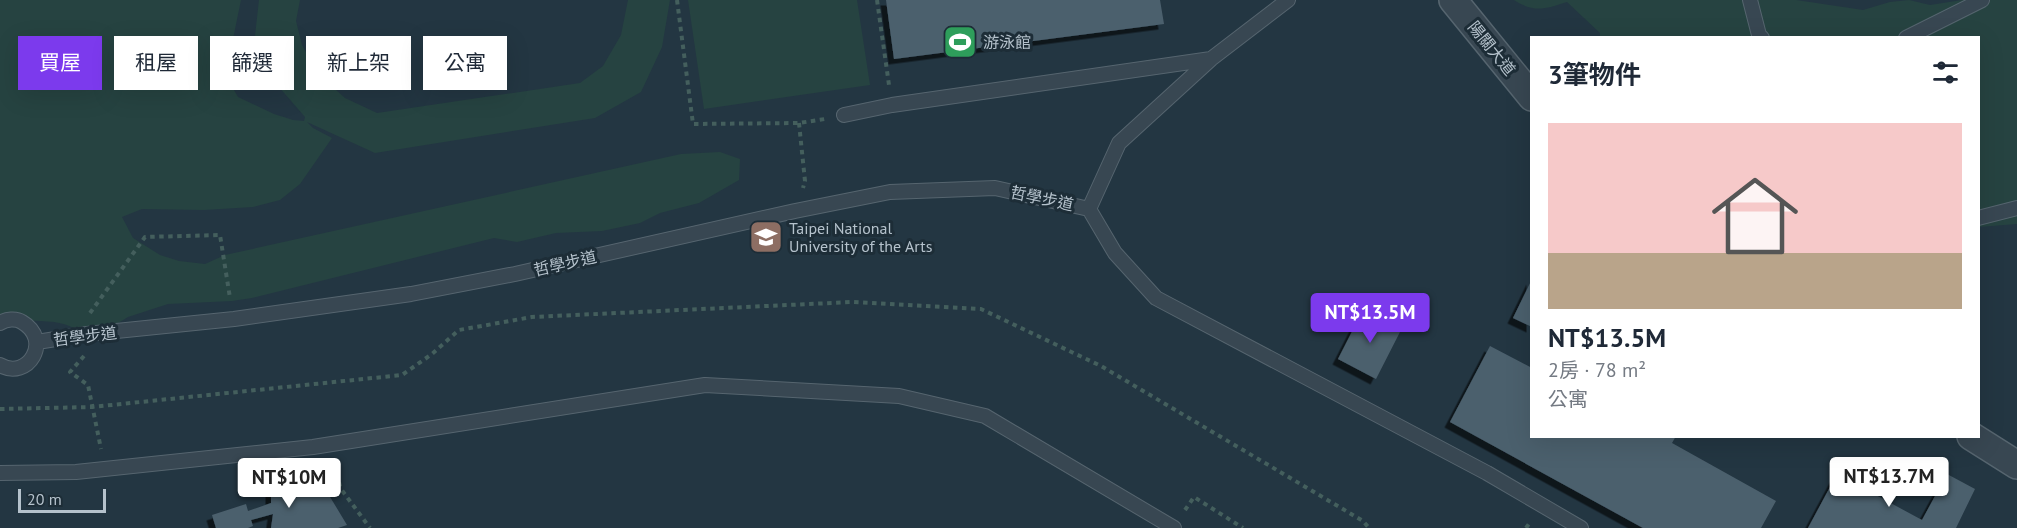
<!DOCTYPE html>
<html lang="zh-TW">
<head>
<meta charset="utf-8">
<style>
	:root { --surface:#fff; --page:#f2f2f3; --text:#1f2937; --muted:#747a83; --accent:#7c3aed }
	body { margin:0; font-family:"PT Sans","Noto Sans TC",sans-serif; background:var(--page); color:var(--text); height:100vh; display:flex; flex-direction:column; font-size:22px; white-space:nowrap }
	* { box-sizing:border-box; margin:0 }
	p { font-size:20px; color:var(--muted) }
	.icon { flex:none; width:33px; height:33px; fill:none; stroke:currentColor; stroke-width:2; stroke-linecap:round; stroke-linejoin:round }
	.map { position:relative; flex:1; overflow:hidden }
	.details { position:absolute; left:1530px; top:36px; width:450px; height:402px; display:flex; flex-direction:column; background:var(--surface); border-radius:0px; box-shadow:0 6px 24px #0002 }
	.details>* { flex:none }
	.banner { position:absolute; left:18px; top:36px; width:570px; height:54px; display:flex; gap:12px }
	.scale { position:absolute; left:18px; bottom:15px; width:88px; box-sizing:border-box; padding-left:6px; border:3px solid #b5c2cc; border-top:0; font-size:16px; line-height:21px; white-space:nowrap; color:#b5c2cc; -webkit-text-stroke:4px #1d2d37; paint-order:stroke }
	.price { position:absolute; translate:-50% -51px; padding:0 14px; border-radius:6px; background:#fff; color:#222; font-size:20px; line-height:39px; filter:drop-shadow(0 2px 3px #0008) }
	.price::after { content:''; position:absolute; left:50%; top:36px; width:18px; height:14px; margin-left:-9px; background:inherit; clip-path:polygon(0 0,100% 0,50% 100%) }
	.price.current { background:var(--accent); color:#fff }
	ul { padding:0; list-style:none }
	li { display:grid; align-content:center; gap:12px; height:318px; padding:0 18px }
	li span { display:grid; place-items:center; height:186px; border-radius:0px; color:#555 }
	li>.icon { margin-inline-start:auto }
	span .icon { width:108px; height:108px; fill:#fffc; stroke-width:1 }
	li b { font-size:26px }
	h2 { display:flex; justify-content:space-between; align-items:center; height:72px; padding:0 18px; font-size:26px }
	.pill { padding:0 21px; border-radius:0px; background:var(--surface); box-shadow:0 6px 24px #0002; font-size:21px; line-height:54px }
	.pill.current { background:var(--accent); color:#fff }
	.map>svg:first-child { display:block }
	.green { fill:#264341 }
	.building { fill:#4c606d; filter:url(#shadow) }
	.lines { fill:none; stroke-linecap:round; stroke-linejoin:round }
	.lane-casing { stroke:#56656f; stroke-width:16 }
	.street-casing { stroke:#56656f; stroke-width:30 }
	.path { stroke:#445f5d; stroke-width:4; stroke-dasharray:4.5 4.5; stroke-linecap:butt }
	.lane { stroke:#384752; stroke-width:14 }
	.street { stroke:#384752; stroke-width:27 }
	.labels { text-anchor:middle; stroke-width:6; stroke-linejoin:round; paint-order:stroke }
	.poi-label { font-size:16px; fill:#b5c2cc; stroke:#1d2d37; text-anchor:start }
	.street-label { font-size:16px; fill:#b5c2cc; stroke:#1d2d37 }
</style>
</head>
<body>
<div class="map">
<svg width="2017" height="528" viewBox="0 0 2017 528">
	<defs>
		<filter id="shadow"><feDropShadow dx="-5.5" dy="5.5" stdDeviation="0" flood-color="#0009"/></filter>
	</defs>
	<rect width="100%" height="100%" fill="#233642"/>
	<path class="green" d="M0 0H241L233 39 226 58 227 78 238 97 274 114 293 120 304 121 305 117 272 79 255 36 259 0H300L296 21 302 45 317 73 345 98 377 113 580 83 603 66 621 35 628 0H670L662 47 641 92 595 118 375 153 307 122 313 128 332 138 300 184 280 200 253 207 204 210 142 209 122 217 133 238 160 255 179 261 205 264 225 255 681 154 720 152 740 159 739 180 699 203 660 213 640 223 602 231 556 233 517 242 494 238 252 298 232 301 168 304 128 317 94 338C81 331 68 324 54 322 36 320 18 322 0 317Z
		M688 0H857L870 85 704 109Z
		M1514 0H1796L1863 10 1890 2 1909 0 1930 5 1962 0H2017V224L1979 227 1978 38 1600 37V33L1567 2C1545 9 1534 13 1514 0Z"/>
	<path class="building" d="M886 0H1160L1164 24 894 59Z
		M1532 279V327L1513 318Z
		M1363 310 1401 330 1376 379 1338 359Z
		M1490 346 1532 368V436H1676L1672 443 1776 501 1761 528H1643L1450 422Z
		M1837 474 1922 520 1947 474 1975 489 1956 528H1808Z
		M318 477 347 525 338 528H271L273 514 251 520 253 526 248 528H216L212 515 246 504 248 511 271 503V491Z"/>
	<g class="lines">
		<g class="lane-casing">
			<path id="lane" d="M1750 0 1759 35 1762 38
				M1906 38 1982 0
				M844 115 892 105 1211 59
				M1089 209 1115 253 1156 298 1487 473 1581 528
				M1089 209 1119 143 1211 59 1288 0
				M1978 218 2017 208
				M0 323C6 319 16 318 22 322 53 340 28 381 0 365
				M37 342 87 334 234 319 411 294 515 274 795 211 890 192 995 188 1089 209
				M0 473 76 472 313 447 705 385 899 396 985 416 1174 528"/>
		</g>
		<g class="street-casing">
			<path id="street" d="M1453 0 1532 97
				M1971 436 2017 465"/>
		</g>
		<path class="path" d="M677 0 693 124 799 123 825 119
			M877 0 889 85
			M799 123 805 181 803 188
			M90 313 145 237 220 235 230 298
			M84 356 70 372 88 385 101 449
			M0 409 92 407 402 375 432 354 459 330 532 317 852 302 981 309 1101 366 1363 521 1369 528
			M334 465 341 489 370 528
			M1185 510 1194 497 1243 528
			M1526 528 1531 521"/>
		<use href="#lane" class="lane"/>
		<use href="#street" class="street"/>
	</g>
	<defs>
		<g id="stadium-square" transform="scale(1.725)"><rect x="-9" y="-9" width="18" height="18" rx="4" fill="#2e9e5b" stroke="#1d2d37"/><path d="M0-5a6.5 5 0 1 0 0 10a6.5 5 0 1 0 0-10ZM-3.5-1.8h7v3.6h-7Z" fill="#fff"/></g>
		<g id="university-square" transform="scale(1.725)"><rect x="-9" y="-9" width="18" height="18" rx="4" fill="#8d6e63" stroke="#1d2d37"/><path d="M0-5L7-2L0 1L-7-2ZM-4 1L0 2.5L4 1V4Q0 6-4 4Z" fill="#fff"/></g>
	</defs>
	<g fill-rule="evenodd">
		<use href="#stadium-square" x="960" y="42"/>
		<use href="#university-square" x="766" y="237"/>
	</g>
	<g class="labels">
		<g class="poi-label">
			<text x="983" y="48">游泳館</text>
			<text x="789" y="234">Taipei National<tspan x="789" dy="18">University of the Arts</tspan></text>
		</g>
		<g class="street-label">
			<text transform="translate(1492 48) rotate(51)" y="6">陽關大道</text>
			<text transform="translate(1042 198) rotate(12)" y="6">哲學步道</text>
			<text transform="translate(565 263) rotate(-13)" y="6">哲學步道</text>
			<text transform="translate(85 336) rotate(-7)" y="6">哲學步道</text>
		</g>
	</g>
</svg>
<div class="scale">20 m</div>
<b class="price current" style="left:1370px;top:344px">NT$13.5M</b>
<b class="price" style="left:1889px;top:508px">NT$13.7M</b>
<b class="price" style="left:289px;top:509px">NT$10M</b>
<div class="banner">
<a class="pill current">買屋</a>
<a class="pill">租屋</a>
<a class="pill">篩選</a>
<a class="pill">新上架</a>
<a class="pill">公寓</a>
</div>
<section class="details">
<h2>3筆物件<svg class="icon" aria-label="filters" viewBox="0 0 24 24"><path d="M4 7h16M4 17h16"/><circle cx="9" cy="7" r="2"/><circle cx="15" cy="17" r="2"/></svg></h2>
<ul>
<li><span style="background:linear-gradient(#f6c9c9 70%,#b9a48a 0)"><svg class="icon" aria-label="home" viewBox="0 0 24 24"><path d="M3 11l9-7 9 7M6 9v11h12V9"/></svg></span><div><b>NT$13.5M</b><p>2房 · 78 m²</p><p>公寓</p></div></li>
</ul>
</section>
</div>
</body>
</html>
